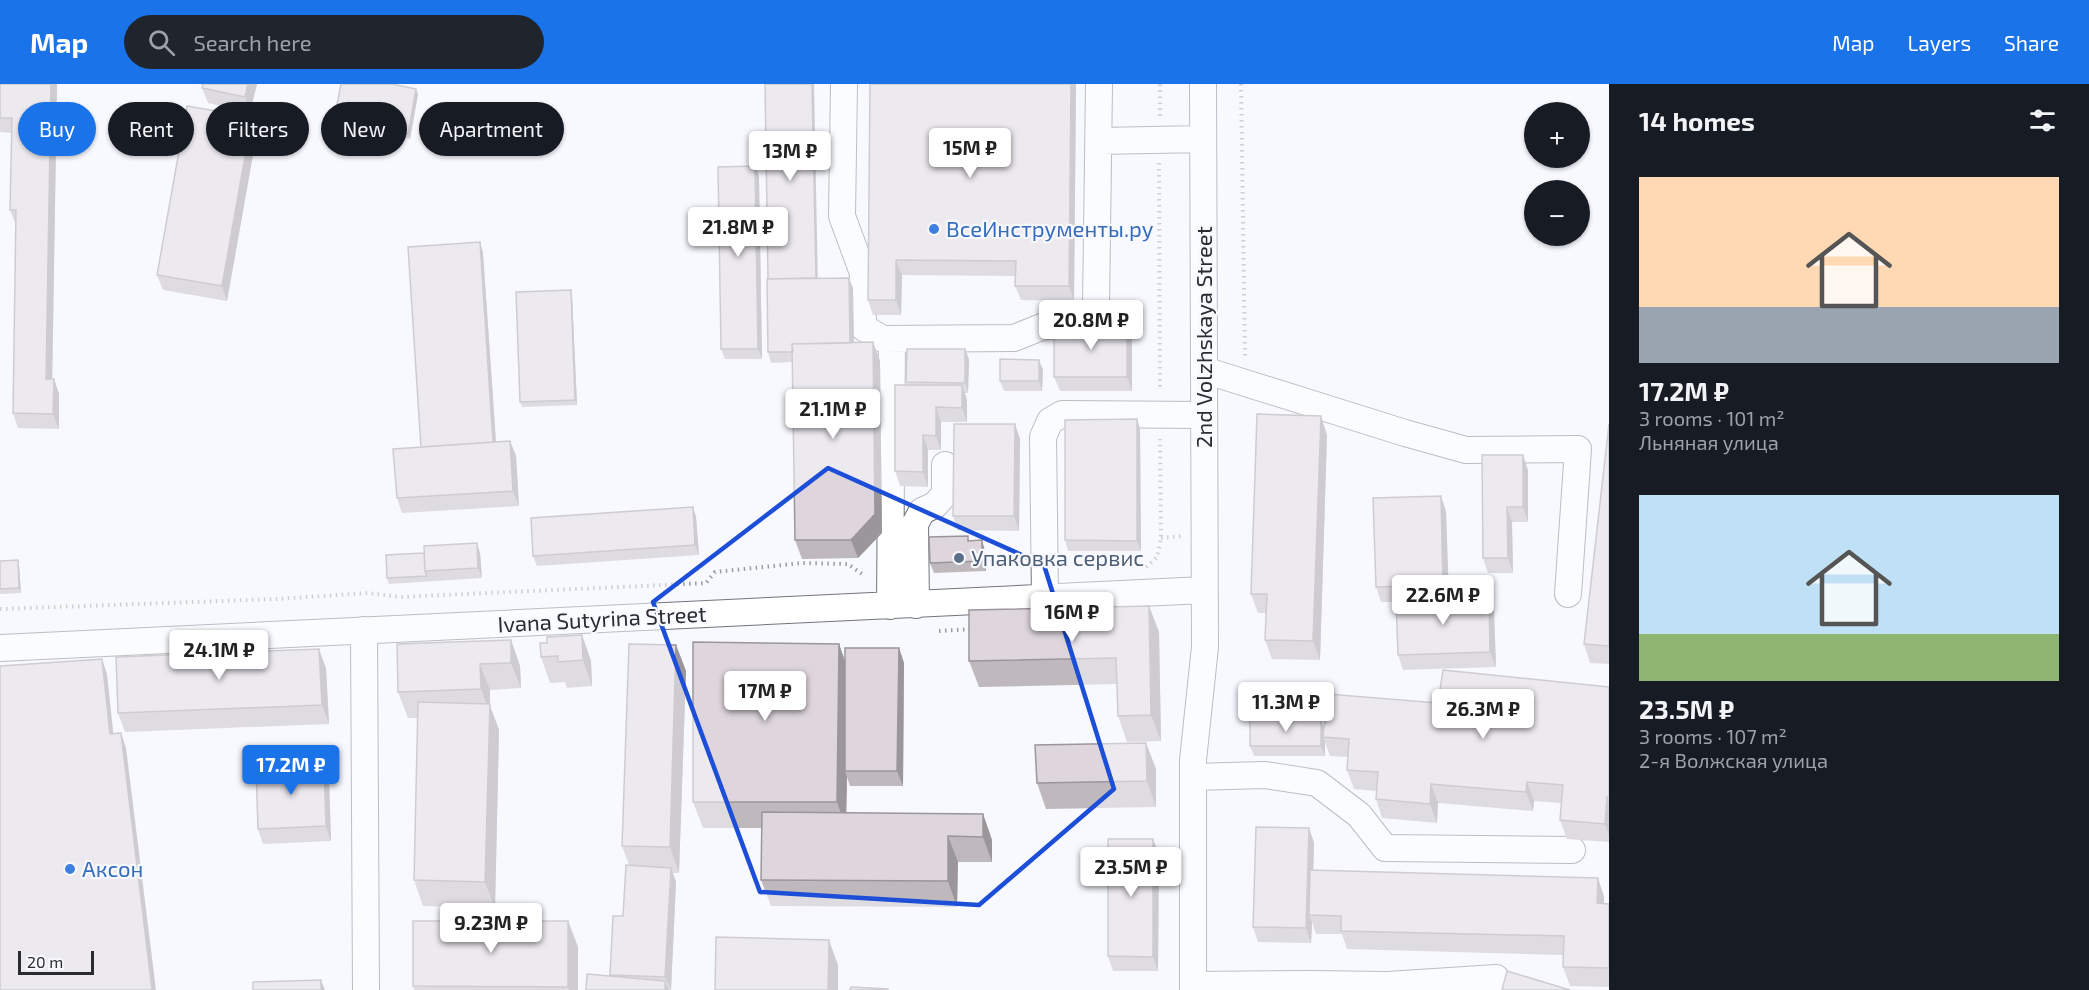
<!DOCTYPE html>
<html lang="en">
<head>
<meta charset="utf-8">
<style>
	:root { --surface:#171b24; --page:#20242c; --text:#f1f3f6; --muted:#9ea1a6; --accent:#1a73e8 }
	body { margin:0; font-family:"Exo 2",sans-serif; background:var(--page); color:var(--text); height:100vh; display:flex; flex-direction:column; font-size:22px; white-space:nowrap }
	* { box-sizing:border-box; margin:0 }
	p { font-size:20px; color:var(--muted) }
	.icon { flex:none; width:33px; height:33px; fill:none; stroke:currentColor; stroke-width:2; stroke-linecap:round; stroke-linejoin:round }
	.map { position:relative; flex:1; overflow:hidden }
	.drawer { display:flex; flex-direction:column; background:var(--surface); width:480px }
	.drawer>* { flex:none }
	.guide { position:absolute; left:18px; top:18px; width:570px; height:54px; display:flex; gap:12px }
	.fabs { position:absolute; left:1524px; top:18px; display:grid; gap:12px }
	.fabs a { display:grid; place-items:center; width:66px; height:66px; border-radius:50%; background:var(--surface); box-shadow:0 2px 4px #0004; font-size:30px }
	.scale { position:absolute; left:18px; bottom:15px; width:76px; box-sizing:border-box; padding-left:6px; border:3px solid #2b2c30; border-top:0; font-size:16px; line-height:21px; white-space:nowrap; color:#2b2c30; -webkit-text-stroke:4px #f7f9ff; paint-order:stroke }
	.price { position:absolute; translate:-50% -51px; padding:0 14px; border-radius:6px; background:#fff; color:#222; font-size:20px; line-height:39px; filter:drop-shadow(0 2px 3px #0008) }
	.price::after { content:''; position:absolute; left:50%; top:36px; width:18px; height:14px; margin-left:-9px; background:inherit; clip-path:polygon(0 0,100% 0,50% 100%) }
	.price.on { background:var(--accent); color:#fff }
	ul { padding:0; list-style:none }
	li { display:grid; align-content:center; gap:12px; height:318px; padding:0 30px }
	li span { display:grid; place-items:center; height:186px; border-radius:0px; color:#555 }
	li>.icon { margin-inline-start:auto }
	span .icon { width:108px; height:108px; fill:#fffc; stroke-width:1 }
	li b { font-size:26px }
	h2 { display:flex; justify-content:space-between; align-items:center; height:72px; padding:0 30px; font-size:26px }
	.tag { padding:0 21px; border-radius:27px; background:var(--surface); box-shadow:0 2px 4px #0004; font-size:21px; line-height:54px }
	.tag.on { background:var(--accent); color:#fff }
	header { display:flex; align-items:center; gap:36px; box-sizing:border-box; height:84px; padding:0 30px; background:var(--accent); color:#fff }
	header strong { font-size:28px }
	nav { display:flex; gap:33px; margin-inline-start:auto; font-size:21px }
	.search { width:420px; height:54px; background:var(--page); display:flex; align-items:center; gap:15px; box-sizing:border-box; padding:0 21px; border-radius:33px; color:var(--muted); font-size:22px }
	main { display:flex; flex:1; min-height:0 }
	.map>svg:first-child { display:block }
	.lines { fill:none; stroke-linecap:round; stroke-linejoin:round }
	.minor-casing { stroke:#72757d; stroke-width:28 }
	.path { stroke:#999ba0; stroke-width:4; stroke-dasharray:1.5 4.5; stroke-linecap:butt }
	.minor { stroke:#fff; stroke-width:26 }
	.wall { fill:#bfb8bd }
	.shaded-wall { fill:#9b969a }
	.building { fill:#ded6dc; stroke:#9b969a; stroke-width:1.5 }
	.marked { fill:none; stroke:#1d4ed8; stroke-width:4.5; stroke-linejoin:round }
	.shop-dot { fill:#3f7fe0; stroke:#f7f9ff; stroke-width:2 }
	.service-dot { fill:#5c6f8a; stroke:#f7f9ff; stroke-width:2 }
	.labels { text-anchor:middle; stroke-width:4.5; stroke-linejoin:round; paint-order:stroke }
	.shop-label { font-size:22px; fill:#366cbe; stroke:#f7f9ff; text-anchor:start }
	.street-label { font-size:22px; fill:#2b2c30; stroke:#f7f9ff }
	.service-label { font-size:22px; fill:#4e5e75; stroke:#f7f9ff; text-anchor:start }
</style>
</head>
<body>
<header>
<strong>Map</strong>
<div class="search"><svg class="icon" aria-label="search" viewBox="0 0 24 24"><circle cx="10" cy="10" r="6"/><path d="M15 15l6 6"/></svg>Search here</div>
<nav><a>Map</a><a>Layers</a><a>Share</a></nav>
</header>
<main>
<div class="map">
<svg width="1609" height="906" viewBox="0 0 1609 906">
	<rect width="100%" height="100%" fill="#f7f9ff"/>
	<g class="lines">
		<g class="minor-casing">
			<path id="minor" d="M844 0 842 132 863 189 862 225 864 244 883 255 1014 254 1044 242 1077 241 1089 233 1096 223 1099 0
				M1099 57 1203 55
				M1204 286 1405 349 1466 366 1578 365 1568 510
				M1045 514 1043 353 1050 337 1062 330 1204 331
				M916 521 915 440 922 427 935 421 945 410V381
				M890 522 892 255
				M364 546 366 906
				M0 564 1204 506
				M1193 693 1265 691 1317 699 1359 731 1385 764 1572 766
				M1193 901 1313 900 1388 901 1496 894
				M1193 906V676L1205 563 1203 0"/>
		</g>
		<path class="path" d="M1241 0 1245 272
			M1160 32V0
			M1159 79 1160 305
			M1161 454 1181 452
			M1146 483 1157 473 1161 454 1160 355
			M0 525 277 515 368 509 401 513 706 499 715 488 802 479 848 480 865 492
			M939 547 973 545"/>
		<use href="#minor" class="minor"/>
	</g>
	<path class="wall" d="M0 0H57L52 295H54L59 310V345L18 344 13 329 16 141 10 126 12 49 0 48Z
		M199 0H257L250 28 208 19 202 4 203 1Z
		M870 0H1076L1074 217 1021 216 1015 202V192L902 191 901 231H873L868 216Z
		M418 10 410 55 336 41 334 36Z
		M252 33 257 48 227 217 163 206 157 191Z
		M759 92 762 275H725L721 265Z
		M480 158 483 169 496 358 510 357 516 372 519 422 402 429 397 414 421 363Z
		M817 194 853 204 854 259 873 258 880 277 882 449 858 474 802 475 795 456 793 278 771 279 768 268Z
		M572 211 577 321 522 323 520 318Z
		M1127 241 1132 256V307H1060L1054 293Z
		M969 275 968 309H965L967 316V338H941V366H928V403L900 402 895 387 907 301 906 298Z
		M1039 276 1043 286 1042 307H1004L1000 297Z
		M1137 335 1140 345 1141 467H1068L1065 456Z
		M1015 340 1020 355 1019 447 958 446 953 432Z
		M1609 340V580L1590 579 1584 560Z
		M1327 351 1320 576 1272 575 1265 556 1266 529H1258L1251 510Z
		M1482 371 1528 386V438H1512L1513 489H1488L1483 474Z
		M693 423 696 433 699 471 537 482 533 472Z
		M1446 427 1449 515 1494 528 1496 583 1403 586 1398 571 1396 518H1381L1376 503Z
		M970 457 985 467 986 487 934 489 930 479Z
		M480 469 482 494 389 500 387 494Z
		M18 476 19 481 21 509 0 510V477Z
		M1149 522 1159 548 1161 657 1127 658 1118 632 1117 600 979 603 969 577Z
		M582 551 591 577 592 602 567 604 565 598 550 599 541 573 547 559Z
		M511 556 520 582 521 604 490 606V622L499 646 495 824 423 822 414 796 418 634H408L398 608Z
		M839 560 845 577 899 564 904 579 903 702H850L847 693 846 729 983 730 992 756V778H958L957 823 771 822 761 796 762 744H703L693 718Z
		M676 561 686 587 679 789H672L676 798 671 906H586L611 892 610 891 623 832 629 781 622 762Z
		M326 584 329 640 125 648 118 629Z
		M1609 603V758L1567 755 1560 736 1561 719 1534 717 1533 727 1438 719 1437 739 1382 734 1376 715V707L1354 705 1347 686 1348 673 1330 672 1325 658V672H1254L1250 662 1324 644 1438 619Z
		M1146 659 1156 685V723L1046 725 1037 699Z
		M324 680 329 695 331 757 263 760 258 745Z
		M1309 744 1314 759 1313 786 1598 794 1604 813V820H1609V903L1570 902 1563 883V871L1347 865 1342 850H1316L1312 838 1311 859 1258 858 1253 843Z
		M1159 770 1158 887H1113L1108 872Z
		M568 837 578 863V906H414L413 902Z"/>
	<path class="shaded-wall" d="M51 0H57L52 310 46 295Z
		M248 0H257L250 28 245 13Z
		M812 0H814L818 204 816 199Z
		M1071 0H1076L1074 217 1069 202Z
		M416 5 418 10 410 55 408 50Z
		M252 33 257 48 227 217 222 202Z
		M755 82 759 92 762 275 758 265Z
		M480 158 483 169 497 373 493 363Z
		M896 176 902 191 901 231 896 216Z
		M849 194 853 204 854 278 850 268Z
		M571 206 572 211 577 321 575 316Z
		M1127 241 1132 256V307L1127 293Z
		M873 258 880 277 882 449 858 474 851 456Z
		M965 265 969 275 968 309 965 299Z
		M1039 276 1043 286 1042 307 1039 297Z
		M54 295 59 310V345L53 330Z
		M962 301 967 316V338L962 324Z
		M936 323 941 338V366L936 352Z
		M1321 332 1327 351 1320 576 1313 557Z
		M1137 335 1140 345 1141 467 1137 457Z
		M1015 340 1020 355 1019 447 1014 432Z
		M923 351 928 366V403L923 388Z
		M510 357 516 372 519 422 513 407Z
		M1523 371 1528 386V438L1523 423Z
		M1441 412 1446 427 1449 516 1443 501Z
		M693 423 696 433 699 471 695 461Z
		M1507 423 1512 438 1513 489 1508 474Z
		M982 456 985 467 986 487 982 477Z
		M477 459 480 469 482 494 478 484Z
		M18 476 19 481 21 509 19 504Z
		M1489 514 1494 528 1496 583 1490 568Z
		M1149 522 1159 548 1161 657 1151 631Z
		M582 551 591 577 592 602 583 576Z
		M511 556 520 582 521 604 511 579Z
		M839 560 848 586 845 687 847 693 846 744 837 718Z
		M676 561 686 587 679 789 670 763Z
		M899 564 904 579 903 702 897 687Z
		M319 565 326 584 329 640 322 621Z
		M102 575 107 590 115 665 110 650Z
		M480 580 490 606V622L499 646 495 824 485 798 489 627 481 605Z
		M1321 636 1325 646 1323 653 1325 658V672L1321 662Z
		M121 649 126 664 156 906H152Z
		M1146 659 1156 685V723L1147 697Z
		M324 680 329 695 331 757 326 742Z
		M1527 698 1534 717 1533 727 1526 708Z
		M1431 700 1438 719 1437 739 1430 720Z
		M1607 713 1609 718V751L1605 740Z
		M983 730 992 756V778L983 753Z
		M1309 744 1314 759 1312 831H1309L1312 838 1311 859 1306 844Z
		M948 752 958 778 957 823 948 797Z
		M1153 755 1159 770 1158 887 1153 873Z
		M671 784 676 798 671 906 665 893Z
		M1598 794 1604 813V838L1597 819Z
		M568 837 578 863V906H569L568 903Z
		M829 856 838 881V906H828Z
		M321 896 325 906H321Z
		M665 897 669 906H665Z"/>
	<path class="building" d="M0 0H51L46 295H54L53 330 13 329 16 126H10L12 34H0Z
		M203 0H248L245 13 202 4Z
		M341 0H392L416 5 408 50 334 36Z
		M765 0H812L816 194 768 195Z
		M870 0H1071L1069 202H1015L1016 177 896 176V216H868Z
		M187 22 252 33 222 202 157 191Z
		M755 82 758 265H721L718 83Z
		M480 158 493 358 421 363 408 163Z
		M849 194 850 259 792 260 793 268H768L767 195Z
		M571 206 575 316 520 318 516 208Z
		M1054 241H1127V293H1054Z
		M873 258 875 430 851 456H795L792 260Z
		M907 265H965V299L906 298Z
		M1000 275 1039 276V297H1000Z
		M895 301H962V324L936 323V352L923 351V388L895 387Z
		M1257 330 1321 332 1313 557 1265 556 1267 510H1251Z
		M1137 335V457L1065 456V336Z
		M954 340H1015L1014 432H953Z
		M1609 340V562L1584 560Z
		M510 357 513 407 397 414 393 365Z
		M1482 371H1523V423H1507L1508 474H1483Z
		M1441 412 1443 501 1376 503 1373 414Z
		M693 423 695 461 533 472 531 434Z
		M968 452V457L982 456V477L930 479 929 453Z
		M477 459 478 484 425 487 424 462Z
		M424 469 425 487 427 492 387 494 386 471Z
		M18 476 19 504 0 505V477Z
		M1489 514 1490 568 1398 571 1396 517Z
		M1149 522 1151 631 1118 632 1116 574 969 577V526Z
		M582 551 583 576 558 578V572L541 573 540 559H547V553Z
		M511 556V579L480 580 481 605 398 608 397 560Z
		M693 558 839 560 837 718H693Z
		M629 560 676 561 670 763 622 762Z
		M845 564H899L897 687H845Z
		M319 565 322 621 118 629 116 573Z
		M102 575 110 650 121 649 152 906H0V582Z
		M1443 586 1609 603V713H1607L1605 740 1560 736 1563 701 1527 698 1526 708 1431 700 1430 720 1376 715 1378 688 1347 686 1349 655 1323 653 1328 610 1438 619Z
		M418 618 490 620 485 798 414 796Z
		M1250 636H1321V662H1250Z
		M1146 659 1147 697 1037 699 1035 661Z
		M324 680 326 742 258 745 256 682Z
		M762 728 983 730V753L948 752V797L761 796Z
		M1256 743 1309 744 1306 844 1253 843Z
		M1108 755H1153V873L1108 872Z
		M626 781 671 784 665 893 610 891 613 832H623Z
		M1310 786 1598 794 1597 819 1609 820V884L1563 883 1564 852 1341 847V832L1309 831Z
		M413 837H568V903L413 902Z
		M716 853 829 856 828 906H715Z
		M1507 887 1570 906H1502Z
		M587 890 665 897V906H586Z
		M321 896V906H253V898Z
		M851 903 888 905V906H850Z"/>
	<path d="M0 0H1609V906H0ZM828 384 1044 481 1114 705 979 821 760 808 653 518Z" fill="#f7f9ff" fill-opacity=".55" fill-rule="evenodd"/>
	<path class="marked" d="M828 384 1044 481 1114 705 979 821 760 808 653 518Z"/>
	<g class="shop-dot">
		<circle cx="934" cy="145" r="6"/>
		<circle cx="70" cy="785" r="6"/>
	</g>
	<circle class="service-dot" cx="959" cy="474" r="6"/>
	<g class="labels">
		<g class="shop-label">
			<text x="946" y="153">ВсеИнструменты.ру</text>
			<text x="82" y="793">Аксон</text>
		</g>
		<g class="street-label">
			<text transform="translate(1204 253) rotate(-90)" y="8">2nd Volzhskaya Street</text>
			<text transform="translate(602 535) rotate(-3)" y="8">Ivana Sutyrina Street</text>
		</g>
		<g class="service-label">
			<text x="971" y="482">Упаковка сервис</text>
		</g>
	</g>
</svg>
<div class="fabs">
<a>+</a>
<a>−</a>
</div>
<div class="scale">20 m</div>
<b class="price" style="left:970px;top:95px">15M ₽</b>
<b class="price" style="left:790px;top:98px">13M ₽</b>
<b class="price" style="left:738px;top:174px">21.8M ₽</b>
<b class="price" style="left:1091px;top:267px">20.8M ₽</b>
<b class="price" style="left:833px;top:356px">21.1M ₽</b>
<b class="price" style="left:1443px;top:542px">22.6M ₽</b>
<b class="price" style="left:1072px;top:559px">16M ₽</b>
<b class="price" style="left:219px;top:597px">24.1M ₽</b>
<b class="price" style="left:765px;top:638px">17M ₽</b>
<b class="price" style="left:1286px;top:649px">11.3M ₽</b>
<b class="price" style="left:1483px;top:656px">26.3M ₽</b>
<b class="price on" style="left:291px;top:712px">17.2M ₽</b>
<b class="price" style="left:1131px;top:814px">23.5M ₽</b>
<b class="price" style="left:491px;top:870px">9.23M ₽</b>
<div class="guide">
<a class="tag on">Buy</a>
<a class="tag">Rent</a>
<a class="tag">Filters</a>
<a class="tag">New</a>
<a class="tag">Apartment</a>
</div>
</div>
<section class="drawer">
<h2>14 homes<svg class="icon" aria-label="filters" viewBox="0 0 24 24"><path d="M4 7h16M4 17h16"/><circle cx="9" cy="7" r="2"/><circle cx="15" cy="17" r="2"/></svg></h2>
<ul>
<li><span style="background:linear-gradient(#ffd9b3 70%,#9aa5b1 0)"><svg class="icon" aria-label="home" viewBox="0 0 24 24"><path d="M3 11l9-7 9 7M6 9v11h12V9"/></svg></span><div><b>17.2M ₽</b><p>3 rooms · 101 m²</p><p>Льняная улица</p></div></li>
<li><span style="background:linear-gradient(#bfe0f5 75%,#8fb573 0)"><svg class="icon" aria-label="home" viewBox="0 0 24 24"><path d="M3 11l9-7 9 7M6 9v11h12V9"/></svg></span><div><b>23.5M ₽</b><p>3 rooms · 107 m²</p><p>2-я Волжская улица</p></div></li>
</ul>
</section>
</main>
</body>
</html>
